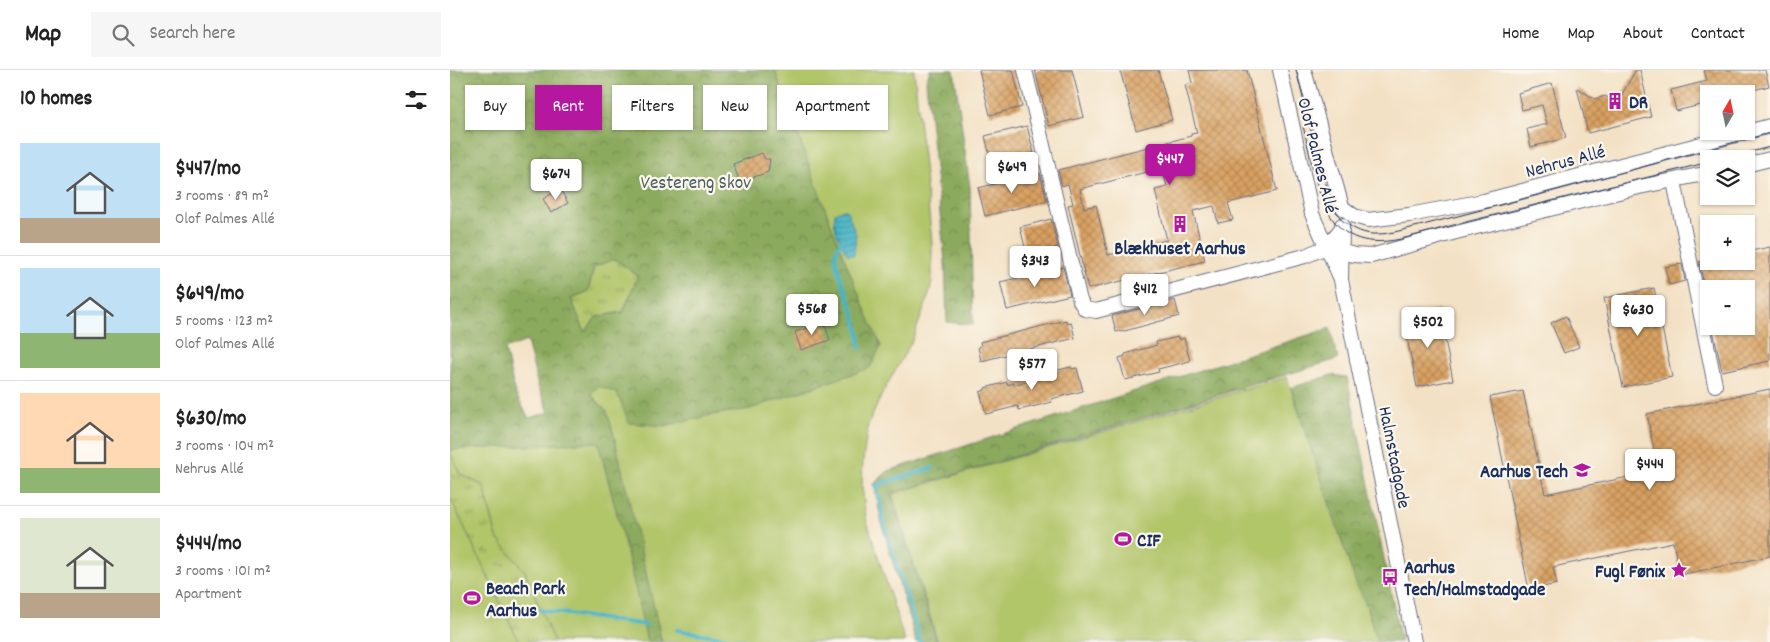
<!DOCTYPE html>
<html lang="en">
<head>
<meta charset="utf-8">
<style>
	:root { --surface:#fff; --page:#f6f6f6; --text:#222; --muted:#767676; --line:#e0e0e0; --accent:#b5179e }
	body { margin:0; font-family:Dekko,sans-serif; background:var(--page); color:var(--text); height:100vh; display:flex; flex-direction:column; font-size:19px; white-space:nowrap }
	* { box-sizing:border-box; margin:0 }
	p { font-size:16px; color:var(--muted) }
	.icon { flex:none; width:28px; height:28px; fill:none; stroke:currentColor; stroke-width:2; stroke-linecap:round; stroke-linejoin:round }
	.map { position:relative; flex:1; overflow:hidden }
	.details { display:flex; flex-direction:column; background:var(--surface); width:450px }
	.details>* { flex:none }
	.banner { position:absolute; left:15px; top:15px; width:475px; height:45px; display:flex; gap:10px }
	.needle { width:32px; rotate:9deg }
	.buttons { position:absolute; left:1250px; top:15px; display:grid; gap:10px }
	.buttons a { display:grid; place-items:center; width:55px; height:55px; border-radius:0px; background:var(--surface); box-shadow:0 1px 4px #0004; font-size:25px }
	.price { position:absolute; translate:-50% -42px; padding:0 11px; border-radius:5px; background:#fff; color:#222; font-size:16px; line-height:32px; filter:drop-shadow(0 1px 2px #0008) }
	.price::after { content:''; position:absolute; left:50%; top:30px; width:15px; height:11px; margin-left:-8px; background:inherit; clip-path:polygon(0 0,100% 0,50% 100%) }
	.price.current { background:var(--accent); color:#fff }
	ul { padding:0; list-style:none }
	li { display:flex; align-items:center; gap:15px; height:125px; padding:0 20px }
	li+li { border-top:1px solid var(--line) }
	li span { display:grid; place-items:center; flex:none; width:140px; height:100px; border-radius:0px; color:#555 }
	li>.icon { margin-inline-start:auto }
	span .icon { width:60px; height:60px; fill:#fffc; stroke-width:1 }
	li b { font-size:21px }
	h2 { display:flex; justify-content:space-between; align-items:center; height:60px; padding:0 20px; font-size:21px }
	.chip { padding:0 18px; border-radius:0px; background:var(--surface); box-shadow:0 1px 4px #0004; font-size:18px; line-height:45px }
	.chip.current { background:var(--accent); color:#fff }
	header { display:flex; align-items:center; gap:30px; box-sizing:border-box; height:70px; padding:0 25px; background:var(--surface); border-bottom:1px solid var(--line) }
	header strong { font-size:24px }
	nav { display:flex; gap:28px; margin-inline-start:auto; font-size:18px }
	.search { width:350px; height:45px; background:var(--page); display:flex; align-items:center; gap:12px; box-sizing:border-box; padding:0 18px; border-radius:0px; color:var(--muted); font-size:19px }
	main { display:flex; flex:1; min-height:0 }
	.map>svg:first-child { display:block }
	.grass { fill:url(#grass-tufts); stroke:#667a64 }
	.forest { fill:url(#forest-crowns); stroke:#546c5e; fill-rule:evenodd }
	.green { fill:#b1c569; stroke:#667a64 }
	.water { fill:url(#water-rules); stroke:#317291 }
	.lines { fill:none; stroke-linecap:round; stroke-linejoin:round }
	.stream { stroke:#47b4c4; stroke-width:4 }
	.building { fill:url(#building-cross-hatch); fill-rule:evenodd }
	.minor-casing { stroke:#676d82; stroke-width:16 }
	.minor { stroke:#fff; stroke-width:14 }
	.tram { stroke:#1b2f5e; stroke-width:1 }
	.labels { text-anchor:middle; stroke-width:4.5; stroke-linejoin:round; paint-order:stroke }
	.poi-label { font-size:19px; font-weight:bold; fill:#1b2f5e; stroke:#fbf7ec; text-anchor:start }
	.street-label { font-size:19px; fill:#1b2f5e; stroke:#fbf7ec }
	.park-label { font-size:19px; fill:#485c61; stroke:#fbf7ec }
</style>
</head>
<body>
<header>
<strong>Map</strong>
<div class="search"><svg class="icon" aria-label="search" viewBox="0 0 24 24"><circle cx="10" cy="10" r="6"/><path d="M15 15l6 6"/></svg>Search here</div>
<nav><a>Home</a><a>Map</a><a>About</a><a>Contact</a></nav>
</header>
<main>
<section class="details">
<h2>10 homes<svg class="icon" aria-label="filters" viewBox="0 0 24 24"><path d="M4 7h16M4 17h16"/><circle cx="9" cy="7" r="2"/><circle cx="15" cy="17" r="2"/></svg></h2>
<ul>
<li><span style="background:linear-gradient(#bfe0f5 75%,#b9a48a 0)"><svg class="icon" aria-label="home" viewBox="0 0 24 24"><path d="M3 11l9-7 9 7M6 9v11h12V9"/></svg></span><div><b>$447/mo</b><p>3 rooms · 89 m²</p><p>Olof Palmes Allé</p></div></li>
<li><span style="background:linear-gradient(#bfe0f5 65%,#8fb573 0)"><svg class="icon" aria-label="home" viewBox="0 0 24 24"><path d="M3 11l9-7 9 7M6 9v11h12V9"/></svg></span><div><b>$649/mo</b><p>5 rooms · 123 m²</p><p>Olof Palmes Allé</p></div></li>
<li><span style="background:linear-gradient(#ffd9b3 75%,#8fb573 0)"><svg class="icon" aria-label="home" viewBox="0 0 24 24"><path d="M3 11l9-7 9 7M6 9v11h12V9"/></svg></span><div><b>$630/mo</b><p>3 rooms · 104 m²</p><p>Nehrus Allé</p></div></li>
<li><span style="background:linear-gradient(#dfe7d0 75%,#b9a48a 0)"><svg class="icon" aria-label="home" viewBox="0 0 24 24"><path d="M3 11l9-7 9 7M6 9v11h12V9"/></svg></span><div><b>$444/mo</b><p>3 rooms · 101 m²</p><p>Apartment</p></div></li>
</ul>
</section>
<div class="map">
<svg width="1320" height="572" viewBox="0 0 1320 572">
	<defs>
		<pattern id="grass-tufts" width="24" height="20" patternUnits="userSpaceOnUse" patternTransform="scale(1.25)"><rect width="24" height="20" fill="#b1c569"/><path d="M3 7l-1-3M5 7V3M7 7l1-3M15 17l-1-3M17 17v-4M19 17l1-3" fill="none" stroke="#8fa05a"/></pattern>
		<pattern id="forest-crowns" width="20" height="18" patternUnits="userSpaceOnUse" patternTransform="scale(1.25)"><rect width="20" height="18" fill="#8caa5d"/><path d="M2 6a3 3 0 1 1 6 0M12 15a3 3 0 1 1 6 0" fill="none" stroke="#728b50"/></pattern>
		<pattern id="water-rules" width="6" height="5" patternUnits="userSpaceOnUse" patternTransform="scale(1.25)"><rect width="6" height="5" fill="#47b4c4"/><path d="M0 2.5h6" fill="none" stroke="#3a93a2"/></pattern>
		<pattern id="building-cross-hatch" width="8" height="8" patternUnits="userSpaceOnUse" patternTransform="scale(1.25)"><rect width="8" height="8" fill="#daa161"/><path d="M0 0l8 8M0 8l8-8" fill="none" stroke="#b08453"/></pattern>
	</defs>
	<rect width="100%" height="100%" fill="#fbf7ec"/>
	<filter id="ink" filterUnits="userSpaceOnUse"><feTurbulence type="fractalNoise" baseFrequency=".02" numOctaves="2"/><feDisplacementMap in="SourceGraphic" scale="10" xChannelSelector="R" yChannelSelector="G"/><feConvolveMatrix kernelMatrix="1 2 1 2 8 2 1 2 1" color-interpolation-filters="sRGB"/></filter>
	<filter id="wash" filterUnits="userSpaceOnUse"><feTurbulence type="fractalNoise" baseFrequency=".0096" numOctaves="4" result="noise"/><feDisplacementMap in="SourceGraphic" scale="20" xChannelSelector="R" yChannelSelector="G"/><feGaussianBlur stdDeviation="1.12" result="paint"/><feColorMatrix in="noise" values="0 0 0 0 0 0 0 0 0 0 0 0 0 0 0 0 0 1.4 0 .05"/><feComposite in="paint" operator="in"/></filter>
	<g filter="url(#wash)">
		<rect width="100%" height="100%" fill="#f3e1c5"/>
		<path class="grass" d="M165 189 188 206 173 242 146 247 135 263 121 229 138 221 144 197Z
			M0 382 10 404 34 416 47 468 75 501 104 572H69L0 427Z"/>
		<path class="forest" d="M0 0H325C358 93 391 186 431 276L420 298 300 339 262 345 216 356 178 353 167 323 141 324 157 341 164 365 212 572H197L179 491 148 372 0 380ZM165 189 188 206 173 242 146 247 135 262 121 229 138 221 144 197ZM77 271 88 316 99 342 79 348 65 323 55 279Z
			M480 0H504L520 117 523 255 497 252 495 191 476 11Z
			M880 258 888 289 441 424 487 572H466L432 455 424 414 438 401Z
			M881 305 897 307 951 572H927L914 529 713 572 906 514 841 318Z"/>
		<path class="green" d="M325 0H464L482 172V213L477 231 462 271 433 322 418 355 413 390 412 416 416 448 455 572H212L164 365 157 341 141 324 148 316 167 323 179 353 216 356 262 345 300 339 420 298 431 276C391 186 358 93 325 0Z
			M837 307 906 514 914 529 927 572H488L442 424Z
			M148 372 179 491 197 572H104L75 501 47 468 34 416 10 404 0 382V380Z
			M0 427 69 572H0Z"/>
		<path class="water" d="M393 139 397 141 406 164 404 185 397 184C390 171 382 158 385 143Z"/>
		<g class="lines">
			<path class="stream" d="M391 172C386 178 385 184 386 191 392 220 410 247 410 278
				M90 540 196 555
				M227 560 302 572
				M470 572 433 448 427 415 483 398"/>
		</g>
		<g id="blocks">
			<path class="building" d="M529 0H563L572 37 540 45Z
				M585 0H622L634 47 599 56Z
				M670 0H708L722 50 686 60Z
				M739 0H797L827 121 778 133 783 150 768 153 764 136 743 141 755 191 638 219 618 135 623 134 618 114 612 116 608 100 741 66V64L747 63 735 15 742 13ZM712 98 717 117 705 120 717 170 658 185 646 135 634 138 630 119Z
				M1186 0H1190L1201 47 1138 63 1127 18 1145 29 1155 26 1161 29 1170 27Z
				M1254 0H1315L1319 16 1288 24H1259V33L1226 41 1221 20 1257 11Z
				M1102 13 1116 68 1081 77 1077 59 1097 54 1092 35 1072 40 1068 23Z
				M577 56 584 83 542 94 535 66Z
				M312 83 315 89H320L318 102 290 112 283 94Z
				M590 103 597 131 535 146 528 118Z
				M110 119 118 133 101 143 93 129Z
				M601 149 608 177 577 185 570 157Z
				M1320 177V291L1272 301 1262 256H1296V219H1255L1249 192 1259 190V191H1296V182Z
				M1232 194 1235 211 1219 215 1215 197Z
				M613 197 620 225 557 240 550 212Z
				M1204 218 1222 307 1173 317 1154 228Z
				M725 230 729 246 671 262 670 261 666 262 662 246Z
				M989 240 1003 310 967 317 953 248Z
				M1116 246 1129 277 1114 283 1101 253Z
				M616 250V253L621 252 625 268 531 291 528 277 531 276 530 272Z
				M374 253 380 270 351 280 345 262Z
				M728 267 729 270 734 268 740 291 708 299 709 302 675 310 669 288 675 286V284L707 275 706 272Z
				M621 297 622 299 627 298 633 321 601 329 602 332 569 340 568 336 536 344 530 322 535 320V318L557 312 558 315 563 313 564 315 600 304V302Z
				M1320 319V486L1230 505 1223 472 1103 497 1107 514 1079 520 1040 327 1073 321 1095 424 1208 401 1197 344Z"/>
		</g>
	</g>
	<g filter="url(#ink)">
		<use href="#blocks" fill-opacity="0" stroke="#676d82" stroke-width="1"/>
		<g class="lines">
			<g class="minor-casing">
				<path id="minor" d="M575 0 630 231 635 239 646 241 855 186 876 177 892 158
					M830 0 862 144 890 207
					M854 0 892 137 904 146 918 150 959 145 1034 131 1320 56
					M1296 95 1320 89
					M1224 111 1265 315
					M892 155 891 210 964 572
					M884 179 904 185 921 186 1006 162 1189 117 1259 103"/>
			</g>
			<use href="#minor" class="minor"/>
			<path class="tram" d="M846 0C854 29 876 135 893 151 903 159 915 165 928 164 941 164 955 159 969 156 991 150 1013 145 1035 139 1130 115 1224 87 1320 63
				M853 56C868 114 870 186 951 169L1259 92
				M1273 89 1320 77"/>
		</g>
	</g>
	<defs>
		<g id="building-bare" transform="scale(1.35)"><path d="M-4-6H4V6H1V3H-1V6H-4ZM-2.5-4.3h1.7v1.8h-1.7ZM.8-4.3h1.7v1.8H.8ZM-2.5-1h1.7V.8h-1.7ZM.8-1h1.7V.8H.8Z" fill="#b5179e" stroke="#fbf7ec" stroke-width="2.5" paint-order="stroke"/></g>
		<g id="school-bare" transform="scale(1.35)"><path d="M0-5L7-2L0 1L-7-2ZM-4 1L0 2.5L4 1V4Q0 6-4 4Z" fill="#b5179e" stroke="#fbf7ec" stroke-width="2.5" paint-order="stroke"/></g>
		<g id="stadium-bare" transform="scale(1.35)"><path d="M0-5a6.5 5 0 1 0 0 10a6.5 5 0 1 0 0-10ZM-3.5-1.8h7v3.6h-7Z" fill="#b5179e" stroke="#fbf7ec" stroke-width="2.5" paint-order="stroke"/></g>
		<g id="sight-bare" transform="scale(1.35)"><path d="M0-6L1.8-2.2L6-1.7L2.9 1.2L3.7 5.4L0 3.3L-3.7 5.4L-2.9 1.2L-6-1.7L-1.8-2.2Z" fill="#b5179e" stroke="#fbf7ec" stroke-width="2.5" paint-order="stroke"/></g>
		<g id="bus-bare" transform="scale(1.35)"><path d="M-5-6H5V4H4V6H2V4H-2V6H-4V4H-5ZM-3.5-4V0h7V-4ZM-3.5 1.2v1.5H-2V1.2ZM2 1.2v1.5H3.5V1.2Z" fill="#b5179e" stroke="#fbf7ec" stroke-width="2.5" paint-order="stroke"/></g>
	</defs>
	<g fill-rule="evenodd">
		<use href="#building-bare" x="1165" y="31"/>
		<use href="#building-bare" x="730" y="154"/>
		<use href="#school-bare" x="1132" y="400"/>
		<use href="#stadium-bare" x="673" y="469"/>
		<use href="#sight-bare" x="1229" y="500"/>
		<use href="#bus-bare" x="940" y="507"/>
		<use href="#stadium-bare" x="22" y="528"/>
	</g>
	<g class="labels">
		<g class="poi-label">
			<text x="1179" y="38">DR</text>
			<text x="730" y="184" text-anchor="middle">Blækhuset Aarhus</text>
			<text x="1118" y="407" text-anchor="end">Aarhus Tech</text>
			<text x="687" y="476">CIF</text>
			<text x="954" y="503">Aarhus<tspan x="954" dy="22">Tech/Halmstadgade</tspan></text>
			<text x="1215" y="507" text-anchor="end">Fugl Fønix</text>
			<text x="36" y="524">Beach Park<tspan x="36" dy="22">Aarhus</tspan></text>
		</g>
		<g class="street-label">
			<text transform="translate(869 85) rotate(76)" y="7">Olof Palmes Allé</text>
			<text transform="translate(1115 90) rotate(-15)" y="7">Nehrus Allé</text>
			<text transform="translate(946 387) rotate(79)" y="7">Halmstadgade</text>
		</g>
		<g class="park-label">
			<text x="246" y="118">Vestereng Skov</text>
		</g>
	</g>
</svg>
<div class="buttons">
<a><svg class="needle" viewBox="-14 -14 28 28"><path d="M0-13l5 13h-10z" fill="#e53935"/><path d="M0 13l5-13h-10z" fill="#767676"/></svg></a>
<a><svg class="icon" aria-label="layers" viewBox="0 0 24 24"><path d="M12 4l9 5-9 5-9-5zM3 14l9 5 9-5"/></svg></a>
<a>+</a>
<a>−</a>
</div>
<b class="price current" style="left:720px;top:116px">$447</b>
<b class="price" style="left:562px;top:124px">$649</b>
<b class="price" style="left:106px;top:131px">$674</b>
<b class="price" style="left:585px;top:218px">$343</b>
<b class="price" style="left:695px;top:246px">$412</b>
<b class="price" style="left:362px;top:266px">$568</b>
<b class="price" style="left:1188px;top:267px">$630</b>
<b class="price" style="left:978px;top:279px">$502</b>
<b class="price" style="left:582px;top:321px">$577</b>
<b class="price" style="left:1200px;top:421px">$444</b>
<div class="banner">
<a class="chip">Buy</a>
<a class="chip current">Rent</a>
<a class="chip">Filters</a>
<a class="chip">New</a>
<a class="chip">Apartment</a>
</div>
</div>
</main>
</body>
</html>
